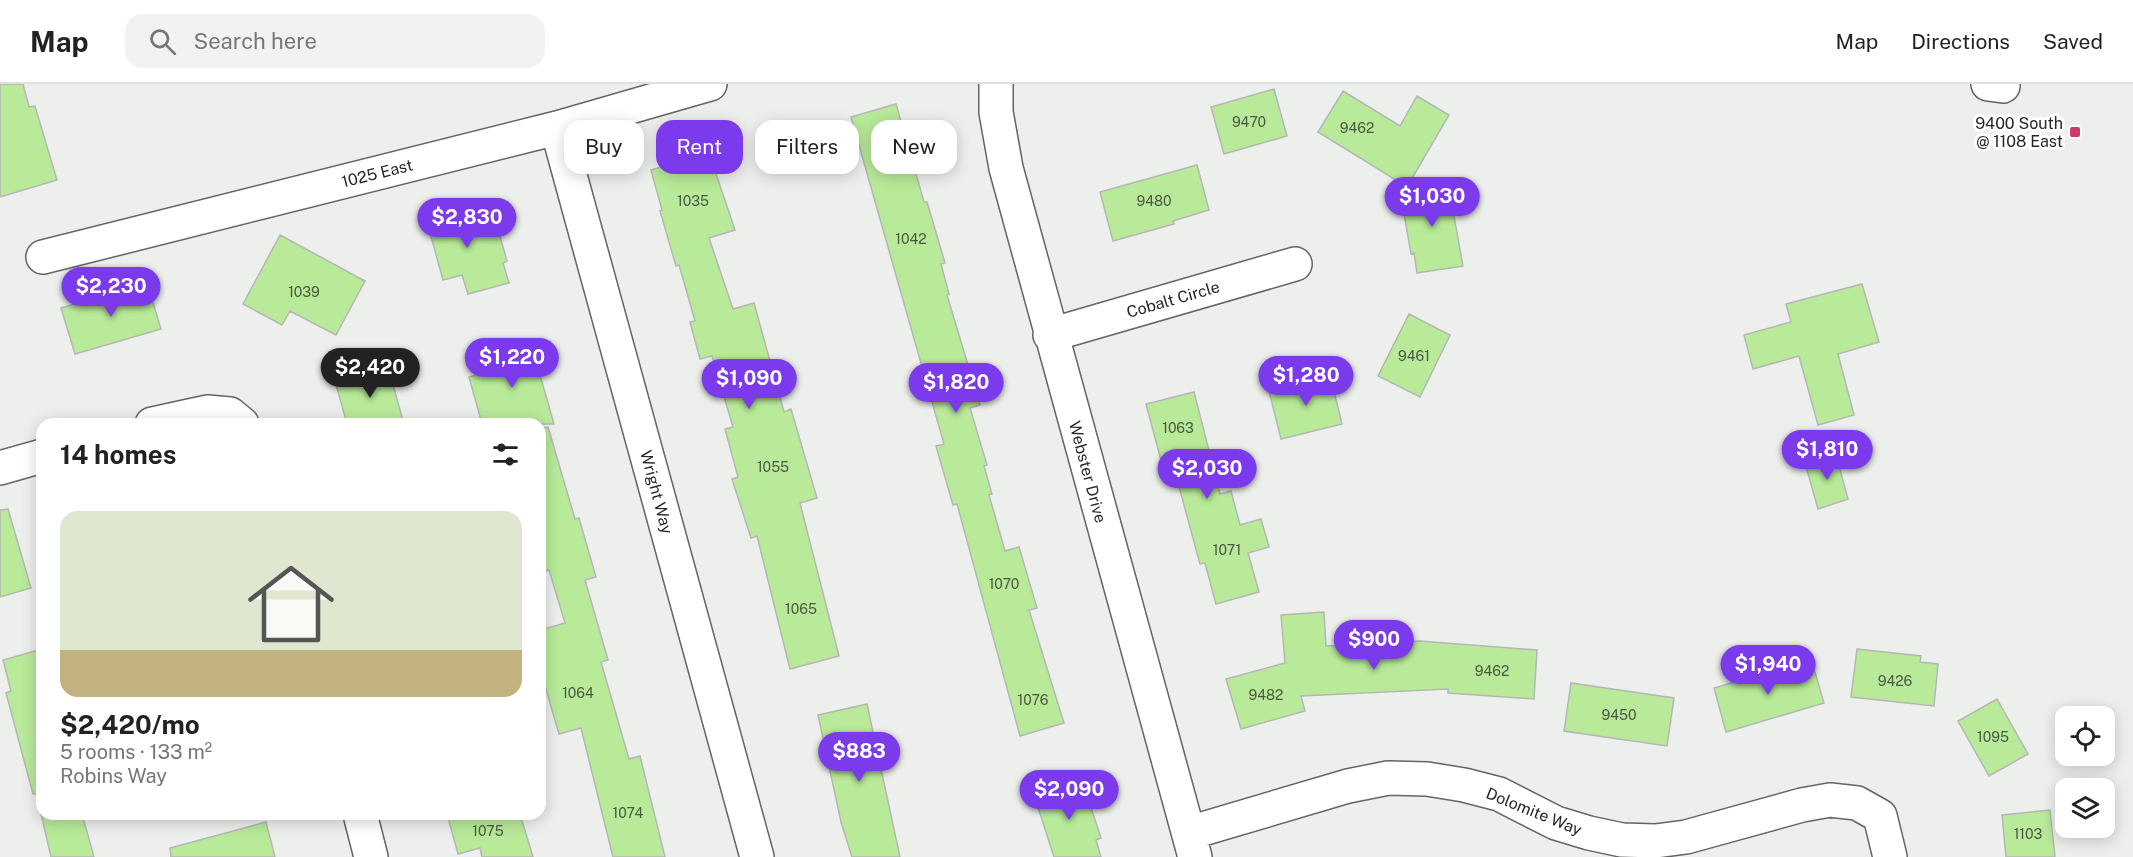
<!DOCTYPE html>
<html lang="en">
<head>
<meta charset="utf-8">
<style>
	:root { --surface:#fff; --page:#f2f2f2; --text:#222; --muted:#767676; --line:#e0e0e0; --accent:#7c3aed }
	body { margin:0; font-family:"Public Sans",sans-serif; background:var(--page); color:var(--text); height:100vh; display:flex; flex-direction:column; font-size:22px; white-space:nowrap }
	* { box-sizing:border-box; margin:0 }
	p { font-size:20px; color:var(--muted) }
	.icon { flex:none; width:33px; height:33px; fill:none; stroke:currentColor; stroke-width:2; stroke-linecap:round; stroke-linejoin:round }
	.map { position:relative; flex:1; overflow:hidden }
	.drawer { position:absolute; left:36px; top:334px; width:510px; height:402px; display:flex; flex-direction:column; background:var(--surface); border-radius:18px; box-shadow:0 3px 15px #0003 }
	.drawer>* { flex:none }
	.hud { position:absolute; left:564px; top:36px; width:570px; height:54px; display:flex; gap:12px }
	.fabs { position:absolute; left:2055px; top:622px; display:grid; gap:12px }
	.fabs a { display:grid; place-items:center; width:60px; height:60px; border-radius:12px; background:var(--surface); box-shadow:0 3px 15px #0003; font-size:30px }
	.price { position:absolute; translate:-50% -51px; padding:0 14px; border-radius:21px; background:var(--accent); color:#fff; font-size:20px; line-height:39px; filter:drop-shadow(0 2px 3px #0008) }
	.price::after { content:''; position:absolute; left:50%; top:36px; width:18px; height:14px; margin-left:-9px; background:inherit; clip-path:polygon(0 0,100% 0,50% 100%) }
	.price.active { background:#222; color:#fff }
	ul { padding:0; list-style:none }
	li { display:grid; align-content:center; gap:12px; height:318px; padding:0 24px }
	li span { display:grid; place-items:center; height:186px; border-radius:18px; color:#555 }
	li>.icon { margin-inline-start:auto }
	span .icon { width:108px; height:108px; fill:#fffc; stroke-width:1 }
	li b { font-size:26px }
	h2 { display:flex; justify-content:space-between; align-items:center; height:72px; padding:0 24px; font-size:26px }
	.chip { padding:0 21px; border-radius:18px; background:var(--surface); box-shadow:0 3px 15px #0003; font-size:21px; line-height:54px }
	.chip.active { background:var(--accent); color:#fff }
	header { display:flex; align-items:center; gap:36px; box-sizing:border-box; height:84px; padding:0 30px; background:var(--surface); border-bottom:2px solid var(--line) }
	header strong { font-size:28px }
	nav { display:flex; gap:33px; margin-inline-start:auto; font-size:21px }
	.search { width:420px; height:54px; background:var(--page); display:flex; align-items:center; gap:15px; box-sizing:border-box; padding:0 21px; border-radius:18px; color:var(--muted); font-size:22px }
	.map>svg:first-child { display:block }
	.building { fill:#b8ea99; stroke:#b5b7b4; stroke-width:1.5 }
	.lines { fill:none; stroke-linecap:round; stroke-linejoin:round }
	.minor-casing { stroke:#636562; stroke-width:36 }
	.minor { stroke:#fff; stroke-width:33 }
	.poi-dot { fill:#c83c6e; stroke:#fff; stroke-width:2 }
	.labels { text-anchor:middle; stroke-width:6; stroke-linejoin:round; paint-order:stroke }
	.number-label { font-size:14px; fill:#4a5842 }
	.poi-label { font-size:16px; fill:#262725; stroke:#fff; text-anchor:end }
	.street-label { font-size:16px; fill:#262725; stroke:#fff }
</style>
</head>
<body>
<header>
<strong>Map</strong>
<div class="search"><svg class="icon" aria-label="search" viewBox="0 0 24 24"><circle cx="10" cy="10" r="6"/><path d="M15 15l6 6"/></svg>Search here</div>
<nav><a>Map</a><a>Directions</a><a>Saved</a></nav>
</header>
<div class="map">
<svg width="2133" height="773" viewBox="0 0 2133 773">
	<rect width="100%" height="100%" fill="#edefec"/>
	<path class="building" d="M0 0H23L29 23 35 22 57 96 0 113Z
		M1274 5 1287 52 1224 70 1211 23Z
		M1343 7 1400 42 1417 12 1449 31 1407 103 1318 48Z
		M896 20 924 118H927L945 179 941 180 949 210 947 211 980 321 970 324 987 381 984 382 992 410 989 411 1005 467 1019 463 1037 524 1029 526 1064 639 1020 652 957 420 953 421 936 362 944 360 851 33Z
		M709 69 735 146 709 154 733 225 754 219 784 328 791 325 817 414 800 419 839 572 790 585 757 452 751 454 732 395 738 393 725 345 733 343 712 272 700 275 690 238 695 237 679 181 676 182 660 127 662 126 651 86Z
		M1197 81 1209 126 1173 137 1174 140 1113 157 1100 108Z
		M1448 99 1463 182 1417 189 1414 169 1411 170 1400 107Z
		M468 119 477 148 497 142 507 177 503 179 509 199 468 210 462 191 443 196 425 131Z
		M280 151 365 197 336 251 290 227 282 241 243 220Z
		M147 199 161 245 75 270 61 224Z
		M1862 200 1879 258 1838 270 1854 331 1818 341 1799 272 1753 285 1744 251 1791 238 1786 220Z
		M1409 230 1450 251 1420 313 1378 292Z
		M530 256 554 340H482L469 293 497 285 492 266Z
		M388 283 404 340H347L335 297Z
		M1330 291 1342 340 1281 355 1269 307Z
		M1194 308 1220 410 1231 407 1240 441 1261 435 1269 463 1248 469 1259 508 1216 520 1205 479 1200 480 1172 377 1162 380 1146 320Z
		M548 343 575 435 579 434 596 493 585 496 608 576 601 578 629 675 640 672 665 773H613L581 644 559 650 540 585V546L565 539 549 486 540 489V344Z
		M1836 371 1848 415 1818 425 1805 379Z
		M8 425 31 504 0 513V426Z
		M1324 528 1326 562 1420 557 1537 566 1534 615 1448 609V605L1301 612 1305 627 1241 645 1226 595 1285 579 1281 531Z
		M42 565V709L33 710 6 609 11 607 3 576Z
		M1857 565 1921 572 1920 578 1938 580 1934 622 1851 613Z
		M1812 578 1824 619 1726 648 1714 604 1775 586V588Z
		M1571 599 1674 614 1667 662 1564 647Z
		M1997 615 2028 670 1989 692 1958 637Z
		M867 620 900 773H852L841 738 818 631Z
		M1082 696 1101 754 1096 756 1101 773H1054L1034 711Z
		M2050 726 2055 773H2006L2002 731Z
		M41 730H82L94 773H51Z
		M447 730H520L533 773H482L480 764 458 770Z
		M266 738 275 773H171L170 764Z"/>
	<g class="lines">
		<g class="minor-casing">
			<path id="minor" d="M996 0V28L1006 84 1195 773
				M1988 0 2003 2
				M557 44 757 773
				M43 173 557 44 710 0
				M1050 251 1295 180
				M152 340 207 328 230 330 242 340
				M0 384 42 372
				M360 730 371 773
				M1189 749 1348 702 1388 694 1427 695 1464 701 1499 710 1556 739 1589 749 1622 756 1655 757 1686 753 1802 721 1830 716 1857 719 1880 732 1890 773"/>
		</g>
		<use href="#minor" class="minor"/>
	</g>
	<rect class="poi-dot" x="2069" y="42" width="12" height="12" rx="3"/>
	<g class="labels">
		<g class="number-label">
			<text x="1249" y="43">9470</text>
			<text x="1357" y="49">9462</text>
			<text x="693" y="122">1035</text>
			<text x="1154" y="122">9480</text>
			<text x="911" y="160">1042</text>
			<text x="304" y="213">1039</text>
			<text x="1414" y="277">9461</text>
			<text x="1178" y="349">1063</text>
			<text x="773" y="388">1055</text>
			<text x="1227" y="471">1071</text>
			<text x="1004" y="505">1070</text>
			<text x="801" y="530">1065</text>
			<text x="1492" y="592">9462</text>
			<text x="1895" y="602">9426</text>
			<text x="578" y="614">1064</text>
			<text x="1266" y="616">9482</text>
			<text x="1033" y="621">1076</text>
			<text x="1619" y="636">9450</text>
			<text x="1993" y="658">1095</text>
			<text x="628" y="734">1074</text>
			<text x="488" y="752">1075</text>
			<text x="2028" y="755">1103</text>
		</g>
		<g class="poi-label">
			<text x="2063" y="45">9400 South<tspan x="2063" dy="18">@ 1108 East</tspan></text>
		</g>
		<g class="street-label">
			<text transform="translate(377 89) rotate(-14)" y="6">1025 East</text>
			<text transform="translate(1173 215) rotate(-16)" y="6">Cobalt Circle</text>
			<text transform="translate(1088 388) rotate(75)" y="6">Webster Drive</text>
			<text transform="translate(657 408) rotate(75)" y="6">Wright Way</text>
			<text transform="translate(1534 727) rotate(22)" y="6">Dolomite Way</text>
		</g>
	</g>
</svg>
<div class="fabs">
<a><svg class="icon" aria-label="locate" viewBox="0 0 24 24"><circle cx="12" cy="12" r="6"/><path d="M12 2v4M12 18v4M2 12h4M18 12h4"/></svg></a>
<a><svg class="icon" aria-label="layers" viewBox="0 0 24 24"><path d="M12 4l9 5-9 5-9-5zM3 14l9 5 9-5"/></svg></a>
</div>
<b class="price" style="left:1432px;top:144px">$1,030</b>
<b class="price" style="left:467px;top:165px">$2,830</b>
<b class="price" style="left:111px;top:234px">$2,230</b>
<b class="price" style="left:512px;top:305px">$1,220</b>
<b class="price active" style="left:370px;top:315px">$2,420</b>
<b class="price" style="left:1306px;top:323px">$1,280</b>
<b class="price" style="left:749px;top:326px">$1,090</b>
<b class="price" style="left:956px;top:330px">$1,820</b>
<b class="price" style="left:1827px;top:397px">$1,810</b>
<b class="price" style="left:1207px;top:416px">$2,030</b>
<b class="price" style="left:1374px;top:587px">$900</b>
<b class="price" style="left:1768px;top:612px">$1,940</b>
<b class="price" style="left:859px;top:699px">$883</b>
<b class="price" style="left:1069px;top:737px">$2,090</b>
<div class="hud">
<a class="chip">Buy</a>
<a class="chip active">Rent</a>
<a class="chip">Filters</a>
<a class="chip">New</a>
</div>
<section class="drawer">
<h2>14 homes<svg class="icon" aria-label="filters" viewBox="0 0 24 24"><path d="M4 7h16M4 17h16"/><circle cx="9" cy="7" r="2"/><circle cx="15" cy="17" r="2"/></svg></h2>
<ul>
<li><span style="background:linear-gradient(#dfe7d0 75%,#c2b280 0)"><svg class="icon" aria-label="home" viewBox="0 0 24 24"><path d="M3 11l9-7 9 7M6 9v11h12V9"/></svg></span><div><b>$2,420/mo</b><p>5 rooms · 133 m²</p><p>Robins Way</p></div></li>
</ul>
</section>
</div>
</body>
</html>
